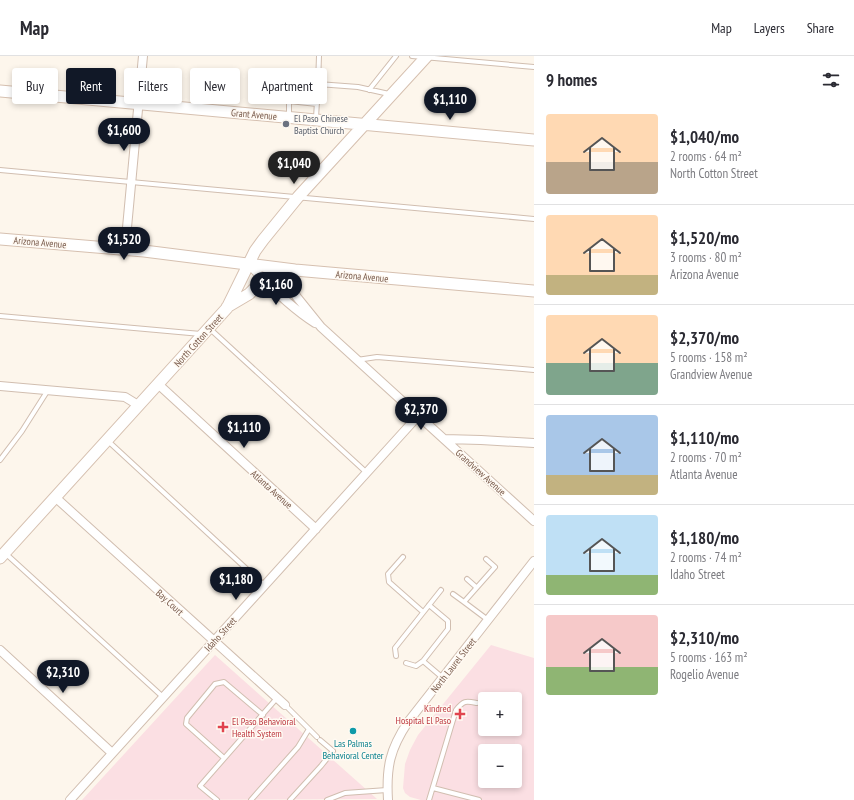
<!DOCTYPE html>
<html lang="en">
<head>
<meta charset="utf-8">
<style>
	:root { --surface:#fff; --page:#f7f7f7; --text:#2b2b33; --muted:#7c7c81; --line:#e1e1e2; --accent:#111827 }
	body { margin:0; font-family:"PT Sans Narrow",sans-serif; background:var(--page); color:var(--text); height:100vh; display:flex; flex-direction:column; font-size:15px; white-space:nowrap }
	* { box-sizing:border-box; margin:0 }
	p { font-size:13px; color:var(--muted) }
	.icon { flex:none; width:22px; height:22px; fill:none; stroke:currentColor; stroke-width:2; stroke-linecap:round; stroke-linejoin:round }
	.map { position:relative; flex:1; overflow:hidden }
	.side { display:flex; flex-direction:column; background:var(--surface); width:320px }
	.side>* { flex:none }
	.guide { position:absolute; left:12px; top:12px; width:380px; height:36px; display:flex; gap:8px }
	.controls { position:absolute; left:478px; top:636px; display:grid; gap:8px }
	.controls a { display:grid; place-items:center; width:44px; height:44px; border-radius:4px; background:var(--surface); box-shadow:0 2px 6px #0003; font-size:20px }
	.price { position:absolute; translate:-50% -34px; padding:0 9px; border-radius:14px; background:var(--accent); color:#fff; font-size:13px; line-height:26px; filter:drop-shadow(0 1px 2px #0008) }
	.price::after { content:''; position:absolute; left:50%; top:24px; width:12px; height:9px; margin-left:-6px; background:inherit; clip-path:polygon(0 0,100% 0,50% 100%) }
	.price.active { background:#222; color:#fff }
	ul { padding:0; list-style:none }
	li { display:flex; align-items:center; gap:12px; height:100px; padding:0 12px }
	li+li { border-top:1px solid var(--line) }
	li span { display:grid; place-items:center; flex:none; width:112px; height:80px; border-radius:4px; color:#555 }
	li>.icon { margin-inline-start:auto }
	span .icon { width:48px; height:48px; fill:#fffc; stroke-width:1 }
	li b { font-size:17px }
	h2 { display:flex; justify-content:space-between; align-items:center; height:48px; padding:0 12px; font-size:17px }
	.pill { padding:0 14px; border-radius:4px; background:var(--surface); box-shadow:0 2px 6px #0003; font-size:14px; line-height:36px }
	.pill.active { background:var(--accent); color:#fff }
	header { display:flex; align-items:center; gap:24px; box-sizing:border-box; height:56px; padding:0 20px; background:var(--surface); border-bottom:1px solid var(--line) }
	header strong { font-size:19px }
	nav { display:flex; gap:22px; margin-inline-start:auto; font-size:14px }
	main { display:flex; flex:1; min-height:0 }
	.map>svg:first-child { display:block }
	.medical { fill:#fbdfe3; fill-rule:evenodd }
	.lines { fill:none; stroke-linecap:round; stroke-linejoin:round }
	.lane-casing { stroke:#d1beb0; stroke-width:6 }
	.street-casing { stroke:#d1beb0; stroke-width:10 }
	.secondary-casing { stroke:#d6c0b0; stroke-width:13 }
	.lane { stroke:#fff; stroke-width:4 }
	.street { stroke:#fff; stroke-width:8 }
	.secondary { stroke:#fff; stroke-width:11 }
	.worship-dot { fill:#6b7280; stroke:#fffaf3; stroke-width:1.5 }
	.health-dot { fill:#e0444e; stroke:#fffaf3; stroke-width:1.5 }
	.culture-dot { fill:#0f9aa8; stroke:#fffaf3; stroke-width:1.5 }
	.labels { text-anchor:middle; stroke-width:3; stroke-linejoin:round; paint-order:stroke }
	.street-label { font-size:10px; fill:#7a5c4d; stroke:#fffaf3 }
	.worship-label { font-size:10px; fill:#5b616d; stroke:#fffaf3; text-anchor:start }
	.health-label { font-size:10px; fill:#be3a42; stroke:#fffaf3; text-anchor:end }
	.culture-label { font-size:10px; fill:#0d838f; stroke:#fffaf3 }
</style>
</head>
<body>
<header>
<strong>Map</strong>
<nav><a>Map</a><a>Layers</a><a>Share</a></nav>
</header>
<main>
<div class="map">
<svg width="534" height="744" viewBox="0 0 534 744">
	<rect width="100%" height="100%" fill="#fdf6ec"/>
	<path class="medical" d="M491 589 534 602V744H421L410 741 405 737 403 732 405 708 410 694 418 679ZM485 643H515V673H485ZM485 695H515V725H485Z
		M215 599 377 743 82 744Z"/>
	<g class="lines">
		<g class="lane-casing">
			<path id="lane" d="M412 0 534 11
				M318 28 319 0
				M369 34 396 0
				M289 61V45L317 48
				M316 62 318 28 358 31 389 38
				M0 114 534 163
				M0 260 201 278
				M209 272 367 417
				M357 304 377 301 534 314
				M108 385 264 529
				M0 404 22 375 48 334
				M5 497 163 641
				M403 501 388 518 389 526 423 556
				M486 503 495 511 464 546 488 564
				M467 523 476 531
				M453 538 464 546
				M396 600 395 592 441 534
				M423 605 448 573V565L429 549
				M406 607 416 610 423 605 443 622
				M285 649 317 681
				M224 702 186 668 187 662 215 628 224 626 263 659
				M433 732 479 744
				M217 744 200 730 277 642
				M251 744 298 691 309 673
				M290 744 321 710 333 695 320 684
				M327 744 345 737 387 734
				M429 744 456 654C464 644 466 645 477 647"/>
		</g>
		<g class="street-casing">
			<path id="street" d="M125 193 143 0
				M249 208C269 230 290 251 315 267
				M295 214C293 223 292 231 296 240L321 271 534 465
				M158 328 316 473
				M0 330 125 341 138 349
				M444 383 481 384 534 387
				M55 441 285 649
				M0 594 112 697
				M70 744 418 360
				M388 744C386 711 390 693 408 666L534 505"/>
		</g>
		<g class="secondary-casing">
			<path id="secondary" d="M0 35 534 84
				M0 183 144 195 295 214 534 235
				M227 251 249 238 275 212
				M0 502 227 252 255 195 263 184 298 141 427 0"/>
		</g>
		<use href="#lane" class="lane"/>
		<use href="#street" class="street"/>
		<use href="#secondary" class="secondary"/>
	</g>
	<circle class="worship-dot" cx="286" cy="68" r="4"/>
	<g class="health-dot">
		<path d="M458 652h4v4h4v4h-4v4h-4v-4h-4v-4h4z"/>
		<path d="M221 665h4v4h4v4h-4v4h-4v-4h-4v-4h4z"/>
	</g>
	<circle class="culture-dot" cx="353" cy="675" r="4"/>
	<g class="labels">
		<g class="street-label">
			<text transform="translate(254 58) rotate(5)" y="4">Grant Avenue</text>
			<text transform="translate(40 186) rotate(5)" y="4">Arizona Avenue</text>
			<text transform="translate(362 220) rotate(5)" y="4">Arizona Avenue</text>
			<text transform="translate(198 284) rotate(-48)" y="4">North Cotton Street</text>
			<text transform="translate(481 416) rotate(42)" y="4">Grandview Avenue</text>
			<text transform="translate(272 433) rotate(42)" y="4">Atlanta Avenue</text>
			<text transform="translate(170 546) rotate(42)" y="4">Bay Court</text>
			<text transform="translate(220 578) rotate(-48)" y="4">Idaho Street</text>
			<text transform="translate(453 609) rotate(-52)" y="4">North Laurel Street</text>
		</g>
		<g class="worship-label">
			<text x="294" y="66">El Paso Chinese<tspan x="294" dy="12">Baptist Church</tspan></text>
		</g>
		<g class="health-label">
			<text x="451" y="656">Kindred<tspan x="451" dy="12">Hospital El Paso</tspan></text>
			<text x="232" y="669" text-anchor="start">El Paso Behavioral<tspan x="232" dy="12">Health System</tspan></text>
		</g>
		<g class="culture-label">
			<text x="353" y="691">Las Palmas<tspan x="353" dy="12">Behavioral Center</tspan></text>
		</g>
	</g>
</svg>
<div class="controls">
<a>+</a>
<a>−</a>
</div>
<b class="price" style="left:450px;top:65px">$1,110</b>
<b class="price" style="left:124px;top:96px">$1,600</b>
<b class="price active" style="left:294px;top:129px">$1,040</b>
<b class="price" style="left:124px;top:205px">$1,520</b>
<b class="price" style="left:276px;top:250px">$1,160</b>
<b class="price" style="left:421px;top:375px">$2,370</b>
<b class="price" style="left:244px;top:393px">$1,110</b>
<b class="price" style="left:236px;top:545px">$1,180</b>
<b class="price" style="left:63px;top:638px">$2,310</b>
<div class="guide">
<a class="pill">Buy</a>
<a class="pill active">Rent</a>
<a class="pill">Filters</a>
<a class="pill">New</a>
<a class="pill">Apartment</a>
</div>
</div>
<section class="side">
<h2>9 homes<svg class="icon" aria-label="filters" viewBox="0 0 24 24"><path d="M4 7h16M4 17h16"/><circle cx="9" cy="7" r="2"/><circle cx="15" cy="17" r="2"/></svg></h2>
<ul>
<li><span style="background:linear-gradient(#ffd9b3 60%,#b9a48a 0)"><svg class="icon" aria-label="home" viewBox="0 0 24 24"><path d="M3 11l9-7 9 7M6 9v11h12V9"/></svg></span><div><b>$1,040/mo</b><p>2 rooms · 64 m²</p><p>North Cotton Street</p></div></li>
<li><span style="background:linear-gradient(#ffd9b3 75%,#c2b280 0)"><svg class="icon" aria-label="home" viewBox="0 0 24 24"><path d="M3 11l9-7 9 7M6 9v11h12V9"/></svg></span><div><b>$1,520/mo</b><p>3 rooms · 80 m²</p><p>Arizona Avenue</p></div></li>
<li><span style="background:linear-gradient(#ffd9b3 60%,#7fa58c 0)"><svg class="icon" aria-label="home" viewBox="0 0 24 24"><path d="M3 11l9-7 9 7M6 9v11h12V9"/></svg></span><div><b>$2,370/mo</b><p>5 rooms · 158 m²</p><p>Grandview Avenue</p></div></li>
<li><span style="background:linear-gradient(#a9c7e8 75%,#c2b280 0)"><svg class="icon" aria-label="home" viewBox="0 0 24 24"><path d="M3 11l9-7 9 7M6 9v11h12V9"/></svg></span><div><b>$1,110/mo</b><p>2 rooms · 70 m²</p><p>Atlanta Avenue</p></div></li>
<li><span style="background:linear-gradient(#bfe0f5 75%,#8fb573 0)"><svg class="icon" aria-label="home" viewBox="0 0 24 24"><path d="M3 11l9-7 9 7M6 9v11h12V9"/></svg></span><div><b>$1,180/mo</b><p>2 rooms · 74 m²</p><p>Idaho Street</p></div></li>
<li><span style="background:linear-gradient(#f6c9c9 65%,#8fb573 0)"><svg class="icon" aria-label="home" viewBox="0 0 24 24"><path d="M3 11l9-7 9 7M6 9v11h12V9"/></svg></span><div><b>$2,310/mo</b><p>5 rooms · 163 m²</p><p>Rogelio Avenue</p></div></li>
</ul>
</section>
</main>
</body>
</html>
